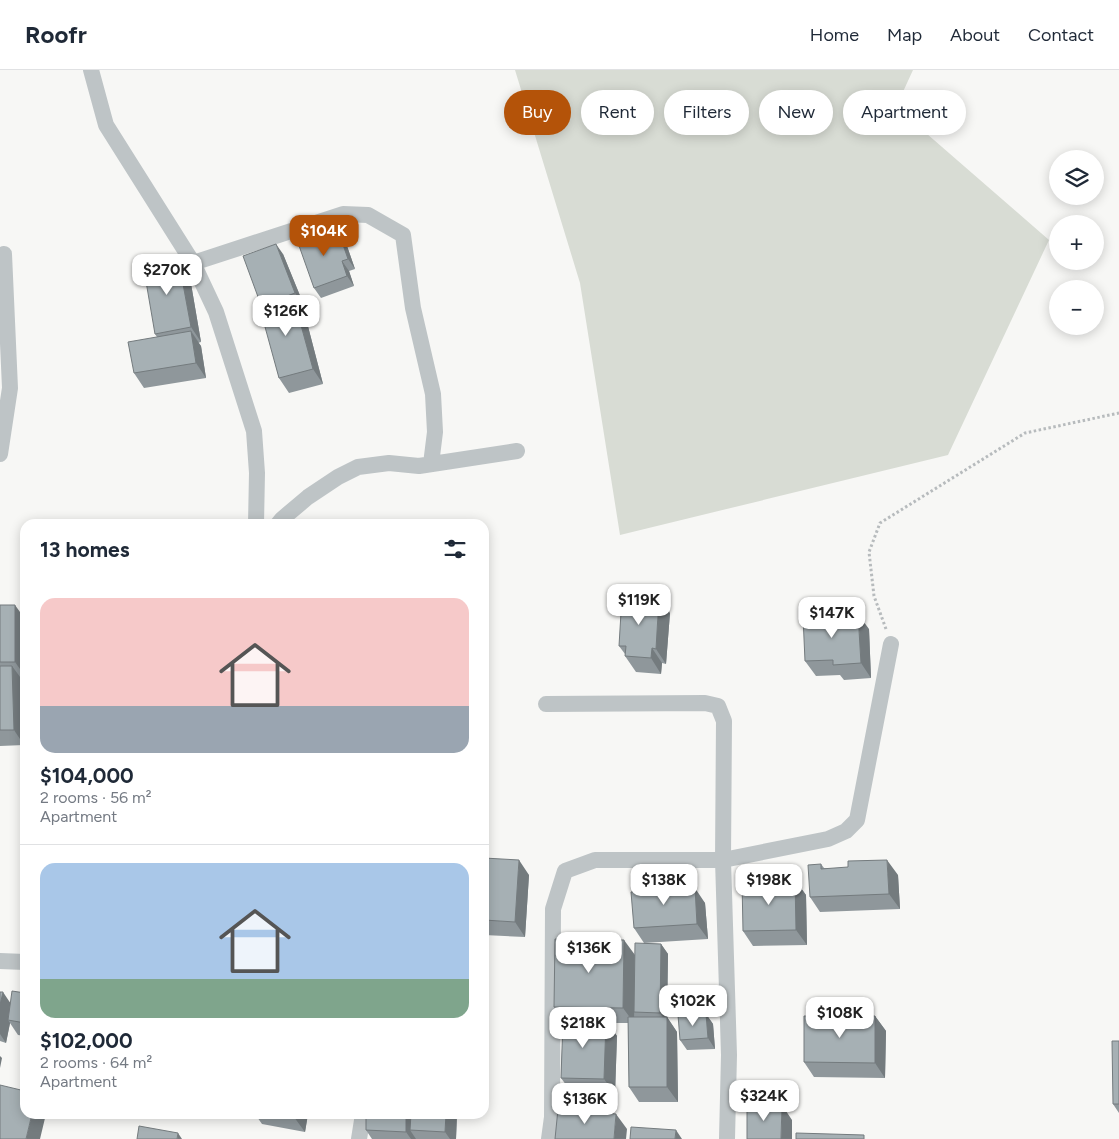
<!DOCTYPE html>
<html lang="en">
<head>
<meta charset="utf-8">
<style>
	:root { --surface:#fff; --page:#f6f6f7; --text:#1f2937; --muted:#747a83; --line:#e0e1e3; --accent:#b45309 }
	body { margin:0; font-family:Figtree,sans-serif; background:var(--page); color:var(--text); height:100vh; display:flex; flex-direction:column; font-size:19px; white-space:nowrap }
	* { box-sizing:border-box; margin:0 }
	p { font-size:16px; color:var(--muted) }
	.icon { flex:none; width:28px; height:28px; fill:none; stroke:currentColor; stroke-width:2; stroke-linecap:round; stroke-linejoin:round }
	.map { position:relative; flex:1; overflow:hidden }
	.drawer { position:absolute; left:20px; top:449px; width:469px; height:600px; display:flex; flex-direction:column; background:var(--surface); border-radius:15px; box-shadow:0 2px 12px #0003 }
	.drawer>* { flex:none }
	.hud { position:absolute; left:504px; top:20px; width:475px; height:45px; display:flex; gap:10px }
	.buttons { position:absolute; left:1049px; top:80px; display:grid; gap:10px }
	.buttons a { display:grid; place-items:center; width:55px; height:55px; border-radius:50%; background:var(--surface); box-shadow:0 2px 12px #0003; font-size:25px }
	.price { position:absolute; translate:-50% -42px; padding:0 11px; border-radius:10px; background:#fff; color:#222; font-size:16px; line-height:32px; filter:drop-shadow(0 1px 2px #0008) }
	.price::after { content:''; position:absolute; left:50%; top:30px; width:15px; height:11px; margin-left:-8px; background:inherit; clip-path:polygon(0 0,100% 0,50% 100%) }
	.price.current { background:var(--accent); color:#fff }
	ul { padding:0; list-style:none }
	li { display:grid; align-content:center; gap:10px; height:265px; padding:0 20px }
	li+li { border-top:1px solid var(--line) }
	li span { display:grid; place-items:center; height:155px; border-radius:15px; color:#555 }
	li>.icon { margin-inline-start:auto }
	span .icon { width:90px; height:90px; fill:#fffc; stroke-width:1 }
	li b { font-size:21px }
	h2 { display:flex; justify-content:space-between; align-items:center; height:60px; padding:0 20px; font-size:21px }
	.pill { padding:0 18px; border-radius:22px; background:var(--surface); box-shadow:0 2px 12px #0003; font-size:18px; line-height:45px }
	.pill.current { background:var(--accent); color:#fff }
	header { display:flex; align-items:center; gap:30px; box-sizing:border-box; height:70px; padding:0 25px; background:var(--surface); border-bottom:1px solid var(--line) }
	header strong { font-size:24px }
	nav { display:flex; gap:28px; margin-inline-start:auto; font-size:18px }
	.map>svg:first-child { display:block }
	.green { fill:#d8dcd4 }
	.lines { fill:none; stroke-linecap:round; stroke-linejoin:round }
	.path { stroke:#b7bbbd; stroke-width:3; stroke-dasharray:2.5 2.5; stroke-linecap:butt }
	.street { stroke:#bec4c6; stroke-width:16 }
	.wall { fill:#8f979b }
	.shaded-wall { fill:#747b7e }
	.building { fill:#a6b0b4; stroke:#747b7e }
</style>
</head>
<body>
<header>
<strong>Roofr</strong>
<nav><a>Home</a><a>Map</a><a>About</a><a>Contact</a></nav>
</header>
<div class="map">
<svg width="1119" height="1069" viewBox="0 0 1119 1069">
	<rect width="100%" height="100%" fill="#f7f7f5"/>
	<path class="green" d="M515 0H913L896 37 1049 170 948 385 620 465 580 213Z"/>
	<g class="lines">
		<path class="path" d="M886 559 874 526 869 482 880 453 1025 363 1119 343"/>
		<path class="street" d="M91 0 106 55 193 193 216 242 254 361 257 403 256 454
			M193 193 343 144 368 145 403 165 413 238 433 324 435 362 431 394
			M0 384 10 318 4 184
			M278 454 282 449 308 427 338 407 358 397 389 393 419 396 517 381
			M546 634 705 633 718 636 724 651 723 790 729 985 727 1069
			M0 891 25 892
			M359 1069 363 1044
			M549 1069 552 1047 553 839 565 801 595 790H723L828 769 846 761 857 750 891 574"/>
	</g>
	<path class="wall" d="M340 166 347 176 355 199 349 201 354 216 321 228 314 218 336 167Z
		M283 184 303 233 299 235 304 241 323 314 289 323 279 308 262 235Z
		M189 202 201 272 198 273 201 276 206 308 144 318 134 303 157 267 155 264Z
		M0 535 25 549V607H20L23 611 24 675 0 676Z
		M670 543 666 594 662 593 661 604 636 602 625 586V584L619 576Z
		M869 559 871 608 844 610 840 605 816 606 805 591Z
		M484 788 529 805 525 867 484 865Z
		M821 794 824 798 898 805 900 839 820 842 810 827Z
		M795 810 806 825 807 875 753 876 743 861Z
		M683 813 687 818 705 833 708 869 644 873 661 874 668 884 667 947 677 962 678 1032H639L629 1017 628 953H608L617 966 615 1024 572 1023 561 1008 563 950 554 937 635 885 644 873 634 858 652 820Z
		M0 922 10 933 25 923V966L18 965 10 953 6 973 0 971Z
		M706 944 713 954 715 979 687 980 680 970Z
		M875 946 886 961 885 1008 814 1007 804 992Z
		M1119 971V1043L1113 1034Z
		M255 1044H308L305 1062 262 1054Z
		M366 1044H457L456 1069H372L366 1060Z"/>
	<path class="shaded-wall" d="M330 158 337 168H334Z
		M340 166 347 176 355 199 348 189Z
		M276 174 283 184 303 233 295 223Z
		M178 187 189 202 201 272 191 257Z
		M342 191 349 201 354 216 347 206Z
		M293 226 304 241 323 314 313 299Z
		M191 261 201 276 206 308 196 293Z
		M659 528 670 543 666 594 656 579Z
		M15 535 25 549V606L15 592Z
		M858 544 869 559 871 608 861 593Z
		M652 578 662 593 661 604 651 588Z
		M12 596 23 611 24 675 14 660Z
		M519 790 529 805 525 867 515 852Z
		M887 790 898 805 900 839 889 824Z
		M795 810 806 825 807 875 796 860Z
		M695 818 705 833 708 869 697 854Z
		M624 870 635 885 634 953 623 938Z
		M661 874 668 884 667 947 677 962 678 1032 667 1017V953L660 943Z
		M3 922 13 937 8 950 10 953 6 973 0 964V935Z
		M706 944 713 954 715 979 708 968Z
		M875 946 886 961 885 1008 875 993Z
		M606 951 617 966 615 1024 604 1009Z
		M0 986 2 988 0 998Z
		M782 1035 792 1050V1069H781Z
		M32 1044H46L40 1069H26Z
		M295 1044H308L305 1062 294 1047Z
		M406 1044H418L410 1060 416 1069H411L406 1062Z
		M446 1044H457L456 1069H450L445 1062Z
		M616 1044 627 1059 626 1069H614Z
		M676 1060 682 1069H675Z
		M178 1063 182 1069H177Z"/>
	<path class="building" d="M330 158 334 168 340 166 348 189 342 191 347 206 314 218 297 170Z
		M276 174 295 223 274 231 261 235 243 186Z
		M178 187 191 257 155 264 143 194Z
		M293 226 313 299 279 308 259 235Z
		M191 261 196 293 134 303 128 272Z
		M622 526 659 528 656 579 652 578 651 588 625 586 626 576H619Z
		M0 535H15V592H0Z
		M858 544 861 593 833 595V590L805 591 803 546Z
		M0 596H12L14 660H0Z
		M484 788 519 790 515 852 484 850Z
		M887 790 889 824 810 827 808 795 821 794V799L848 797V791Z
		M795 810 796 860 743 861 742 811Z
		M683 813 684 818H695L697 854 634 858 631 822 652 820V815Z
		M555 869 624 870 623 938 554 937Z
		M635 873 661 874 660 943 634 942Z
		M12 921 25 923V953L8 950Z
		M0 922H3L0 935Z
		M706 944 708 968 680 970 678 945Z
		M804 946H875V993L804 992Z
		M628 947H667V1017H629Z
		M563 949 606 951 604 1009 561 1008Z
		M1112 971H1119V1034H1113Z
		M0 1015 25 1021V1044H32L26 1069H0Z
		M747 1035H782L781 1069H747Z
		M558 1039 616 1044 614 1069H555Z
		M276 1044H295L294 1047Z
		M366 1044H406V1062L366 1060Z
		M411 1044H446L445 1062 410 1060Z
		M139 1056 178 1063 177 1069H137Z
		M631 1057 676 1060 675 1069H630Z
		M796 1063 864 1065V1069H796Z"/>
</svg>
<div class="buttons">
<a><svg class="icon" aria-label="layers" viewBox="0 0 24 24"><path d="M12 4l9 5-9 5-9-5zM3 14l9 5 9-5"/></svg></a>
<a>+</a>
<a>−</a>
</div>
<b class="price current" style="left:324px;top:187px">$104K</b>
<b class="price" style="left:167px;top:226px">$270K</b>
<b class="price" style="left:286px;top:267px">$126K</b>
<b class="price" style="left:639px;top:556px">$119K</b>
<b class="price" style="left:832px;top:569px">$147K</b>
<b class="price" style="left:664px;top:836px">$138K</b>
<b class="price" style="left:769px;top:836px">$198K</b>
<b class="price" style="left:589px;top:904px">$136K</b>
<b class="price" style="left:693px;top:957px">$102K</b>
<b class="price" style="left:840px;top:969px">$108K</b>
<b class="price" style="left:583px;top:979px">$218K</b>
<b class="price" style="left:764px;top:1052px">$324K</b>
<b class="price" style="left:585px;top:1055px">$136K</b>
<div class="hud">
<a class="pill current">Buy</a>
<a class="pill">Rent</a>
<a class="pill">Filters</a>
<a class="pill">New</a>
<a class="pill">Apartment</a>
</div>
<section class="drawer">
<h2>13 homes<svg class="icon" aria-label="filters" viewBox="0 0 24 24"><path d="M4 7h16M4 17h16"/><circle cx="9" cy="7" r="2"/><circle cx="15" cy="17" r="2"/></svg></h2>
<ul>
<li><span style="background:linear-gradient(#f6c9c9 70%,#9aa5b1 0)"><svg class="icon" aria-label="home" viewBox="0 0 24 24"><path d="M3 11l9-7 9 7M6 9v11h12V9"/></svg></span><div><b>$104,000</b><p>2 rooms · 56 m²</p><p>Apartment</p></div></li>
<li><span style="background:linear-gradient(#a9c7e8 75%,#7fa58c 0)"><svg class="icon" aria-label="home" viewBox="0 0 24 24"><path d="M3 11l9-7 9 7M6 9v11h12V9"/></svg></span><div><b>$102,000</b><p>2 rooms · 64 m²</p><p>Apartment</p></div></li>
</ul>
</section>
</div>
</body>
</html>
